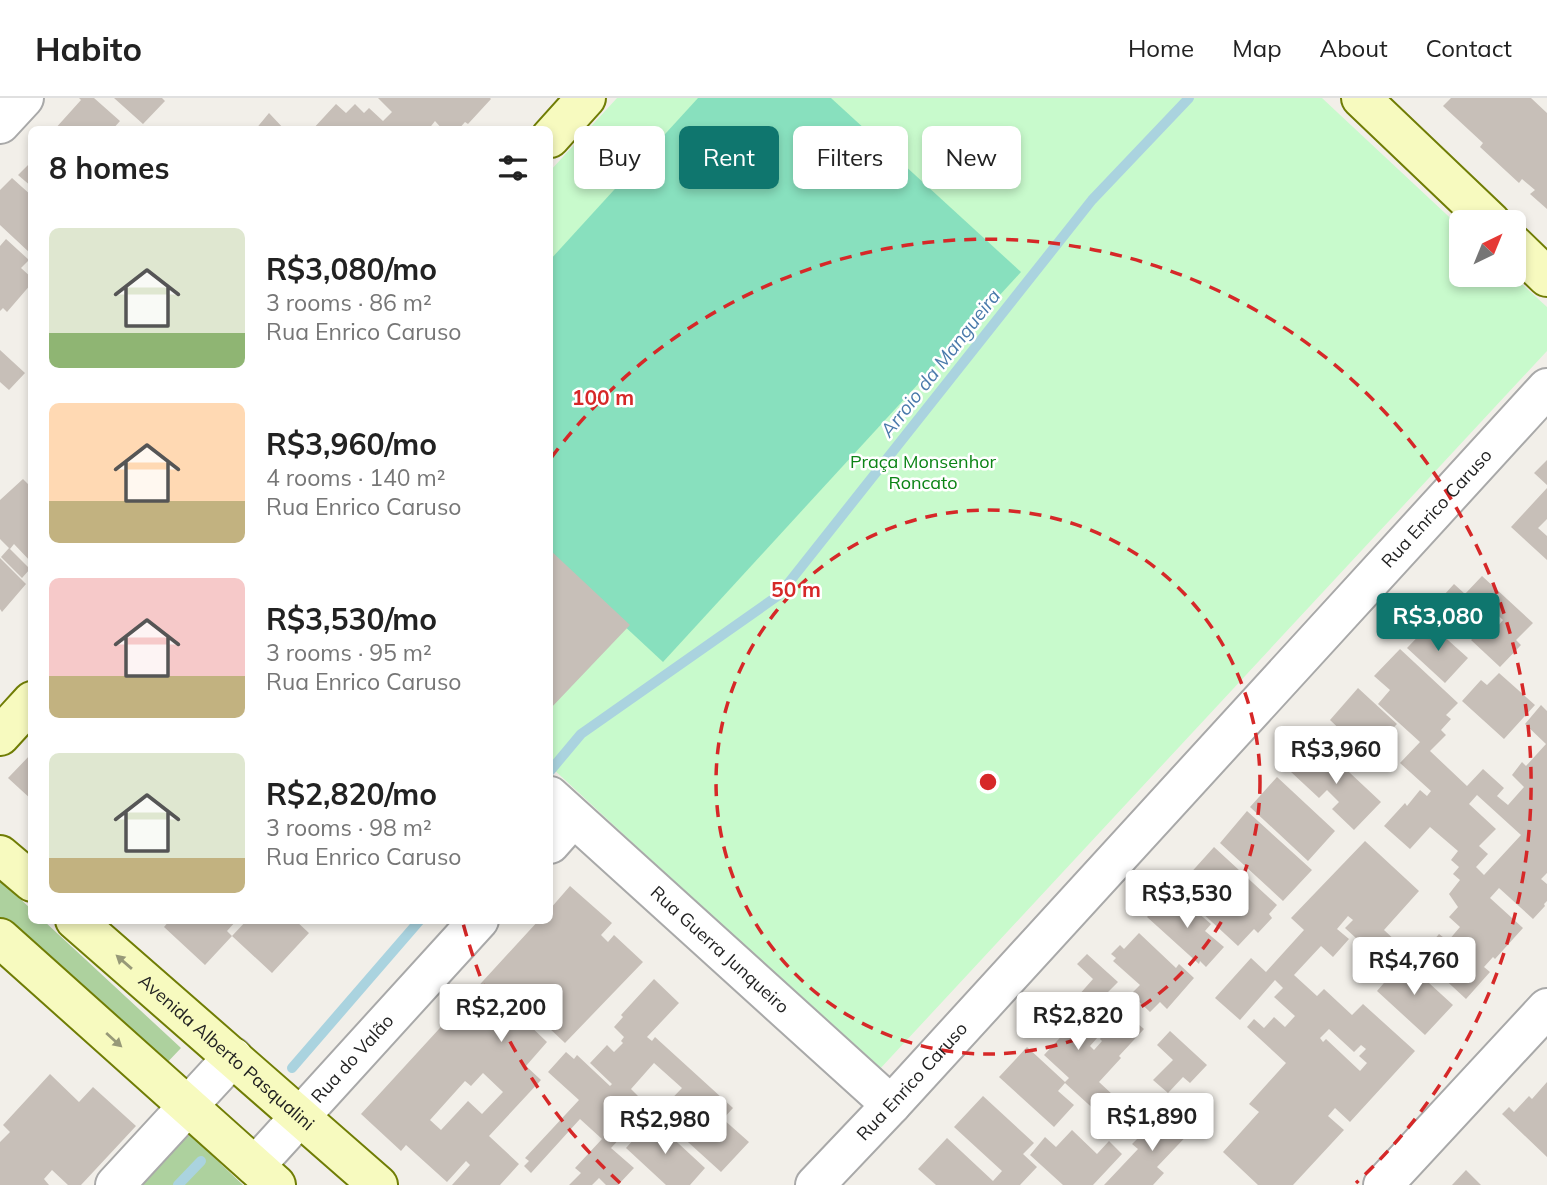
<!DOCTYPE html>
<html lang="en">
<head>
<meta charset="utf-8">
<style>
	:root { --surface:#fff; --page:#f2f2f2; --text:#222; --muted:#767676; --line:#e0e0e0; --accent:#0f766e }
	body { margin:0; font-family:Mulish,sans-serif; background:var(--page); color:var(--text); height:100vh; display:flex; flex-direction:column; font-size:26px; white-space:nowrap }
	* { box-sizing:border-box; margin:0 }
	p { font-size:23px; color:var(--muted) }
	.icon { flex:none; width:38px; height:38px; fill:none; stroke:currentColor; stroke-width:2; stroke-linecap:round; stroke-linejoin:round }
	.map { position:relative; flex:1; overflow:hidden }
	.details { position:absolute; left:28px; top:28px; width:525px; height:798px; display:flex; flex-direction:column; background:var(--surface); border-radius:10px; box-shadow:0 4px 10px #0003 }
	.details>* { flex:none }
	.top-card { position:absolute; left:574px; top:28px; width:665px; height:63px; display:flex; gap:14px }
	.needle { width:46px; rotate:43deg }
	.fabs { position:absolute; left:1449px; top:112px; display:grid; gap:14px }
	.fabs a { display:grid; place-items:center; width:77px; height:77px; border-radius:10px; background:var(--surface); box-shadow:0 4px 10px #0003; font-size:35px }
	.price { position:absolute; translate:-50% -60px; padding:0 16px; border-radius:7px; background:#fff; color:#222; font-size:23px; line-height:46px; filter:drop-shadow(0 2px 4px #0008) }
	.price::after { content:''; position:absolute; left:50%; top:42px; width:21px; height:16px; margin-left:-10px; background:inherit; clip-path:polygon(0 0,100% 0,50% 100%) }
	.price.on { background:var(--accent); color:#fff }
	ul { padding:0; list-style:none }
	li { display:flex; align-items:center; gap:21px; height:175px; padding:0 21px }
	li span { display:grid; place-items:center; flex:none; width:196px; height:140px; border-radius:10px; color:#555 }
	li>.icon { margin-inline-start:auto }
	span .icon { width:84px; height:84px; fill:#fffc; stroke-width:1 }
	li b { font-size:30px }
	h2 { display:flex; justify-content:space-between; align-items:center; height:84px; padding:0 21px; font-size:30px }
	.chip { padding:0 24px; border-radius:10px; background:var(--surface); box-shadow:0 4px 10px #0003; font-size:24px; line-height:63px }
	.chip.on { background:var(--accent); color:#fff }
	header { display:flex; align-items:center; gap:42px; box-sizing:border-box; height:98px; padding:0 35px; background:var(--surface); border-bottom:2px solid var(--line) }
	header strong { font-size:33px }
	nav { display:flex; gap:38px; margin-inline-start:auto; font-size:24px }
	.map>svg:first-child { display:block }
	.forest { fill:#add19e }
	.park { fill:#c8facc }
	.pitch { fill:#88e0be }
	.lines { fill:none; stroke-linecap:round; stroke-linejoin:round }
	.stream { stroke:#aad3df; stroke-width:10 }
	.building { fill:#c7bfb8; fill-rule:evenodd }
	.street-casing { stroke:#a9a9a9; stroke-width:42 }
	.secondary-casing { stroke:#707d05; stroke-width:42 }
	.street { stroke:#fff; stroke-width:38 }
	.secondary { stroke:#f7fabf; stroke-width:38 }
	.oneway { fill:#979978 }
	.ring { fill:none; stroke:#d62828; stroke-width:3.5; stroke-dasharray:12 9 }
	.labels { text-anchor:middle; stroke-width:5; stroke-linejoin:round; paint-order:stroke }
	.park-label { font-size:18px; fill:#0c8416; stroke:#fff }
	.street-label { font-size:18px; fill:#222; stroke:#fff }
	.water-label { font-size:19px; font-style:italic; fill:#4a7aab; stroke:#fff }
	.centre { fill:#d62828; stroke:#fff; stroke-width:3.5 }
	.ring-label { font-size:21px; text-anchor:middle; font-weight:bold; fill:#d62828; stroke:#fff; stroke-width:5; stroke-linejoin:round; paint-order:stroke }
</style>
</head>
<body>
<header>
<strong>Habito</strong>
<nav><a>Home</a><a>Map</a><a>About</a><a>Contact</a></nav>
</header>
<div class="map">
<svg width="1547" height="1087" viewBox="0 0 1547 1087">
	<rect width="100%" height="100%" fill="#f2efe9"/>
	<path class="forest" d="M0 782 31 811 32 822 44 823 181 950 162 970 0 823Z
		M166 1014 243 1087H97Z"/>
	<path class="park" d="M617 0H1322L1461 130V177H1512L1547 209V253L878 973 550 668V73Z"/>
	<path class="pitch" d="M698 0H831L1021 174 663 564 550 459V162Z"/>
	<g class="lines">
		<path class="stream" d="M550 673 581 636 779 497 1092 102 1189 0
			M292 970 420 822
			M178 1087 201 1063"/>
	</g>
	<path class="building" d="M79 0H94L120 23 112 32H54L81 2Z
		M114 0H162L165 3 143 26Z
		M378 0H490L491 1 468 26 465 24 458 32H443L435 23 428 32H361L358 28 355 32H312L336 6 346 15 355 6 364 15 369 10 383 23 392 14Z
		M1451 0H1531L1547 15V111L1530 96 1535 92 1522 81 1519 85 1480 49 1483 45 1443 8Z
		M269 15 285 32H255Z
		M32 63V89L18 77Z
		M12 80 32 98 30 155 0 127V92Z
		M6 141 29 162 21 170 32 180V185L7 214 3 210 0 213V148Z
		M0 252 25 275 9 292 0 284Z
		M1547 362V387L1534 375Z
		M23 381 32 390V465L14 446 10 451 0 441V402Z
		M1547 390V421L1538 430 1547 438V462L1511 429Z
		M9 450 30 471 22 480 1 459Z
		M550 452 630 527 550 611Z
		M0 460 26 486 2 514 0 511Z
		M1482 478 1533 525 1516 542 1521 547 1500 569 1471 542 1477 536 1470 531 1465 536 1434 508 1454 486 1465 496ZM1489 509 1503 522 1497 529 1483 516Z
		M1430 526 1468 560 1445 585 1407 550Z
		M1400 551 1458 605 1446 617 1451 621 1441 632 1446 637 1430 653 1467 688 1483 671 1504 690 1497 698 1508 707 1524 689 1512 677 1522 664 1526 668 1546 646 1525 626 1541 607 1547 613V775L1541 781 1547 786V803L1544 806 1545 808 1533 821 1499 790 1490 800 1523 830 1495 861 1493 859 1484 869 1490 874 1466 901 1426 864 1433 856 1427 850 1439 836 1448 843 1460 829 1449 819 1458 809 1449 796 1460 782 1453 776 1459 769 1451 762 1458 753 1430 729 1410 751 1384 728 1405 705 1407 708 1420 692 1427 698 1431 693 1400 665 1420 644 1378 606 1390 592 1374 578ZM1477 697 1521 737 1484 777 1476 769 1488 756 1479 748 1496 731 1469 706Z
		M1499 575 1535 607 1504 641 1462 603 1481 582 1487 587Z
		M1358 590 1397 626 1391 632 1397 638 1377 660 1371 654 1368 658 1330 622Z
		M1318 645 1381 704 1354 732 1332 711 1339 704 1327 692 1319 700 1291 674Z
		M32 655V702L8 680Z
		M1277 679 1335 733 1308 763 1250 709Z
		M1247 713 1312 772 1283 803 1220 745Z
		M1365 743 1419 793 1384 832 1398 845 1382 864 1345 830 1353 822 1348 818 1337 831 1349 841 1333 859 1321 848 1294 877 1317 898 1324 891 1352 917 1363 906 1415 953 1350 1024 1335 1010 1328 1018 1344 1032 1293 1087H1258L1223 1054 1259 1014 1249 1006 1286 965 1247 929 1254 921 1264 930 1274 919 1285 929 1295 918 1274 899 1283 890 1275 882 1240 922 1215 900 1251 860 1266 874 1304 832 1291 820ZM1329 931 1354 954 1361 947 1366 951 1359 958 1367 965 1360 973 1326 941 1323 944 1320 940Z
		M1214 749 1277 807 1269 816 1272 820 1258 835 1254 831 1238 848 1186 800 1197 788 1187 779Z
		M570 788 612 825 601 837 608 844 614 837 643 864 565 945 531 913 523 921 547 944 526 968 541 982 489 1038 519 1066 500 1087H452L470 1067 466 1063 447 1084 406 1047 401 1053 361 1016 539 822H550V811ZM483 975 503 994 482 1016 468 1003 441 1032 430 1022 465 983 471 988Z
		M1175 795 1211 826 1205 833 1224 849 1206 869 1200 863 1199 866 1147 819 1158 807 1162 811Z
		M170 822H185L188 826 191 822H237L227 833 232 838 205 867 164 829Z
		M247 822H295L309 835 272 875 232 838Z
		M1139 835 1176 870 1179 866 1194 880 1167 911 1160 904 1150 914 1131 896 1140 887 1113 863 1116 860 1111 856 1120 847 1124 851Z
		M1087 856 1118 884 1108 894 1133 917 1131 920 1144 931 1119 958 1121 960 1099 984 1113 997 1098 1015 1065 985 1058 993 1074 1007 1054 1029 999 979 1027 949 1065 984 1069 980 1044 957 1069 930 1081 940 1072 931 1080 922 1098 939 1090 948 1094 952 1102 943 1100 941 1103 937 1070 907 1093 881 1077 866Z
		M1398 861 1403 865 1405 863 1453 907 1425 937 1377 893 1390 878 1386 875Z
		M654 881 679 905 647 939 652 943 655 939 733 1010 723 1021 749 1044 721 1074 657 1016 682 990 654 965 631 991 649 1009 611 1050 634 1070 618 1087H606L599 1080 592 1087H569L581 1075 575 1070 602 1041 580 1021 531 1075 524 1068 529 1063 525 1060 579 1002 548 974 566 954 574 961 577 957 610 988 612 986 590 965 607 947 614 954 623 945 621 943 624 939 614 929 623 919 621 917Z
		M1170 933 1207 967 1190 985 1183 979 1168 995 1153 982 1173 962 1157 947Z
		M50 976 79 1004 93 989 136 1028 81 1087H68L52 1072 44 1081 49 1087H0V1044L10 1034 3 1027Z
		M1547 984V1059L1502 1016 1509 1009 1514 1014 1529 998 1532 1001Z
		M983 998 1034 1045 1023 1056 1037 1069 1020 1087H936L918 1071 947 1040 993 1083 1002 1073 954 1029Z
		M1177 1012 1195 1029 1157 1069 1164 1075 1153 1087H1104L1138 1051 1132 1046 1147 1031 1153 1037Z
		M652 1021 705 1070 690 1087H666L626 1050Z
		M1072 1032 1097 1056 1109 1043 1122 1056 1093 1087H1063L1030 1057 1045 1039 1056 1049Z
		M1466 1072 1481 1087H1452Z"/>
	<g class="lines">
		<g class="street-casing">
			<g id="street">
				<path d="M0 26 24 0"/>
				<path id="s1" d="M550 698 891 1007"/>
				<path d="M550 746 573 720"/>
				<path id="s2" d="M255 1068 479 822"/>
				<path d="M115 1087 233 959"/>
				<path id="s3" d="M815 1087 891 1007 1547 290"/>
				<path d="M1383 1087 1547 910"/>
			</g>
		</g>
		<g class="secondary-casing">
			<g id="secondary">
				<path d="M1361 0 1491 124"/>
				<path d="M550 40 586 0"/>
				<path d="M1514 147 1547 179"/>
				<path d="M0 638 32 603"/>
				<path d="M0 757 32 784"/>
				<path id="s4" d="M75 822 378 1087"/>
				<path d="M0 840 276 1087"/>
			</g>
		</g>
		<use href="#street" class="street"/>
		<use href="#secondary" class="secondary"/>
	</g>
	<defs><path id="oneway-solid" d="M-6-.8H1V-3.2L6.5 0L1 3.2V.8H-6Z" transform="scale(1.75)"/></defs>
	<g class="oneway">
		<use href="#oneway-solid" transform="translate(124 864) rotate(-139)"/>
		<use href="#oneway-solid" transform="translate(114 942) rotate(42)"/>
	</g>
	<g class="ring">
		<circle cx="988" cy="684" r="272"/>
		<path d="M620 1085A544 544 0 0 1 463 825M551 360A544 544 0 1 1 1356 1085"/>
	</g>
	<g class="labels">
		<g class="park-label">
			<text x="923" y="370">Praça Monsenhor<tspan x="923" dy="21">Roncato</tspan></text>
		</g>
		<g class="street-label">
			<text dy="6" stroke="none"><textPath href="#s3" startOffset="919">Rua Enrico Caruso</textPath></text>
			<text dy="6" stroke="none"><textPath href="#s1" startOffset="229">Rua Guerra Junqueiro</textPath></text>
			<text dy="6" stroke="none"><textPath href="#s4" startOffset="201">Avenida Alberto Pasqualini</textPath></text>
			<text dy="6" stroke="none"><textPath href="#s2" startOffset="145">Rua do Valão</textPath></text>
			<text dy="6" stroke="none"><textPath href="#s3" startOffset="142">Rua Enrico Caruso</textPath></text>
		</g>
		<g class="water-label">
			<text transform="translate(940 265) rotate(-52)" y="7">Arroio da Mangueira</text>
		</g>
	</g>
	<circle cx="988" cy="684" r="10" class="centre"/>
	<g class="ring-label">
		<text x="603" y="307">100 m</text>
		<text x="796" y="499">50 m</text>
	</g>
</svg>
<div class="fabs">
<a><svg class="needle" viewBox="-14 -14 28 28"><path d="M0-13l5 13h-10z" fill="#e53935"/><path d="M0 13l5-13h-10z" fill="#767676"/></svg></a>
</div>
<b class="price on" style="left:1438px;top:555px">R$3,080</b>
<b class="price" style="left:1336px;top:688px">R$3,960</b>
<b class="price" style="left:1187px;top:832px">R$3,530</b>
<b class="price" style="left:1414px;top:899px">R$4,760</b>
<b class="price" style="left:501px;top:946px">R$2,200</b>
<b class="price" style="left:1078px;top:954px">R$2,820</b>
<b class="price" style="left:1152px;top:1055px">R$1,890</b>
<b class="price" style="left:665px;top:1058px">R$2,980</b>
<div class="top-card">
<a class="chip">Buy</a>
<a class="chip on">Rent</a>
<a class="chip">Filters</a>
<a class="chip">New</a>
</div>
<section class="details">
<h2>8 homes<svg class="icon" aria-label="filters" viewBox="0 0 24 24"><path d="M4 7h16M4 17h16"/><circle cx="9" cy="7" r="2"/><circle cx="15" cy="17" r="2"/></svg></h2>
<ul>
<li><span style="background:linear-gradient(#dfe7d0 75%,#8fb573 0)"><svg class="icon" aria-label="home" viewBox="0 0 24 24"><path d="M3 11l9-7 9 7M6 9v11h12V9"/></svg></span><div><b>R$3,080/mo</b><p>3 rooms · 86 m²</p><p>Rua Enrico Caruso</p></div></li>
<li><span style="background:linear-gradient(#ffd9b3 70%,#c2b280 0)"><svg class="icon" aria-label="home" viewBox="0 0 24 24"><path d="M3 11l9-7 9 7M6 9v11h12V9"/></svg></span><div><b>R$3,960/mo</b><p>4 rooms · 140 m²</p><p>Rua Enrico Caruso</p></div></li>
<li><span style="background:linear-gradient(#f6c9c9 70%,#c2b280 0)"><svg class="icon" aria-label="home" viewBox="0 0 24 24"><path d="M3 11l9-7 9 7M6 9v11h12V9"/></svg></span><div><b>R$3,530/mo</b><p>3 rooms · 95 m²</p><p>Rua Enrico Caruso</p></div></li>
<li><span style="background:linear-gradient(#dfe7d0 75%,#c2b280 0)"><svg class="icon" aria-label="home" viewBox="0 0 24 24"><path d="M3 11l9-7 9 7M6 9v11h12V9"/></svg></span><div><b>R$2,820/mo</b><p>3 rooms · 98 m²</p><p>Rua Enrico Caruso</p></div></li>
</ul>
</section>
</div>
</body>
</html>
